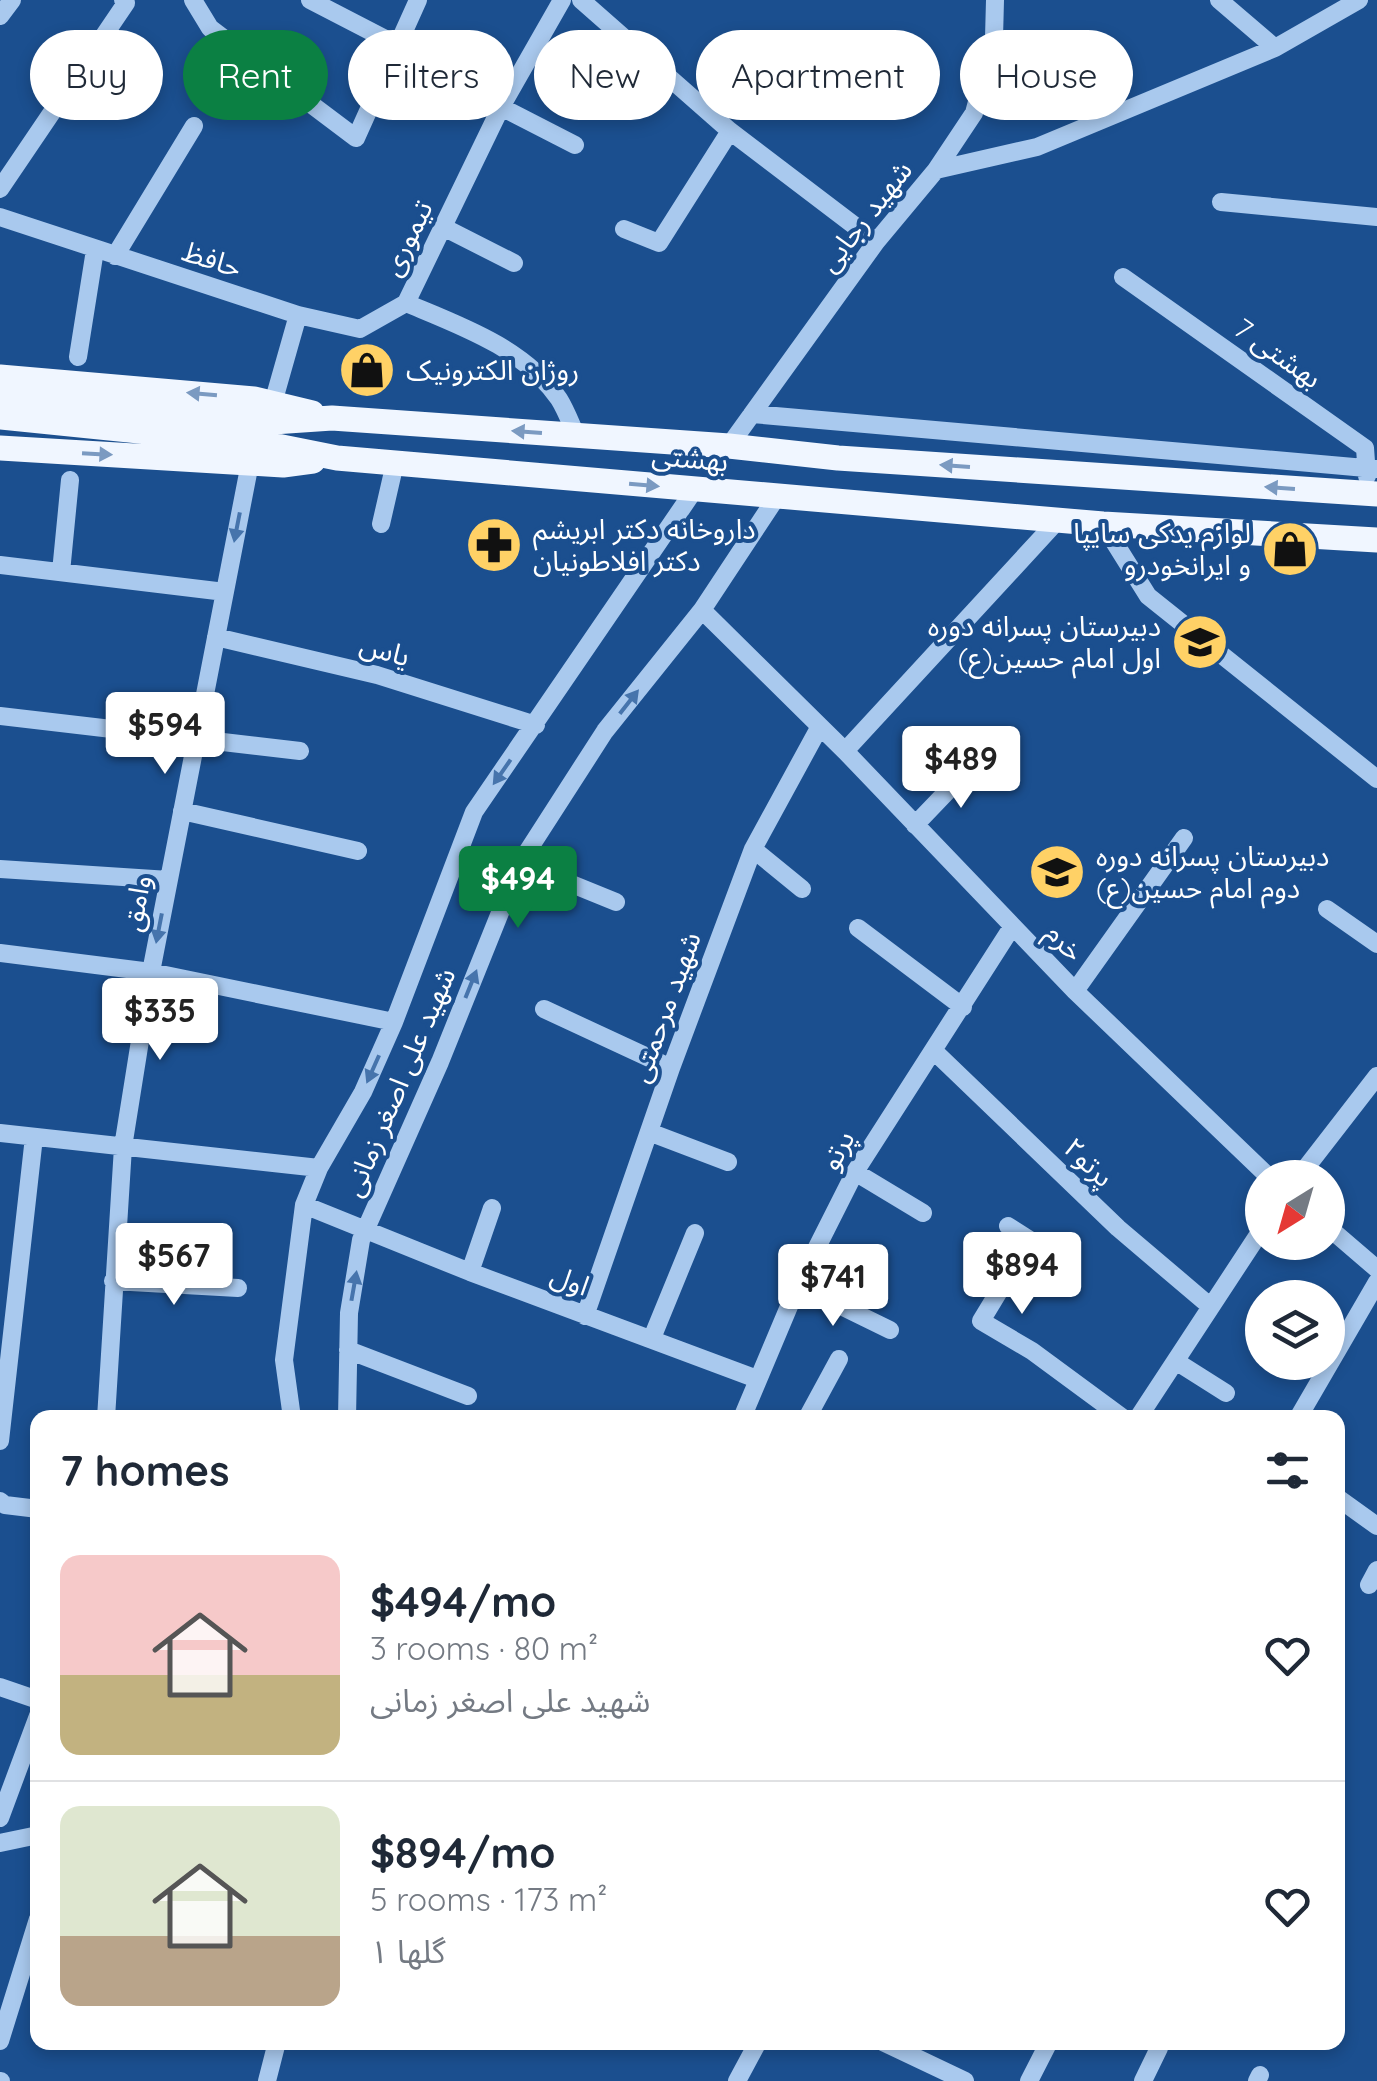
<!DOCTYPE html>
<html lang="en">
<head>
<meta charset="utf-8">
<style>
	:root { --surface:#fff; --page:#f6f6f7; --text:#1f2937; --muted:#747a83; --line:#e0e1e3; --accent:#0b8043 }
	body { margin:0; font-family:Quicksand,"Noto Sans Arabic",sans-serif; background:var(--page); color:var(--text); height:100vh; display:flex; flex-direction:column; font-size:38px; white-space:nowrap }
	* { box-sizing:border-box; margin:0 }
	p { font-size:32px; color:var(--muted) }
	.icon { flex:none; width:55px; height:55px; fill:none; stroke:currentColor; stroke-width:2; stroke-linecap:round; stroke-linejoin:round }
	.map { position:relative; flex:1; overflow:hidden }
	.details { position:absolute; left:30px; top:1410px; width:1315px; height:640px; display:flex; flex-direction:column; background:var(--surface); border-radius:20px; box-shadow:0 5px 15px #0003 }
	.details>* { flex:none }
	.guide { position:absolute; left:30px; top:30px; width:1318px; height:90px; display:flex; gap:20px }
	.needle { width:65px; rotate:217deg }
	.controls { position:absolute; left:1245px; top:1160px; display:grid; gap:20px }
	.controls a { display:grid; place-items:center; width:100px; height:100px; border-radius:50%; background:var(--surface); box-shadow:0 5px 15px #0003; font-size:50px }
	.price { position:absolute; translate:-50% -85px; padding:0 22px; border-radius:10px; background:#fff; color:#222; font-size:32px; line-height:65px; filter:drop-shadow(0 2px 5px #0008) }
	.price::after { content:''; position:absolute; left:50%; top:60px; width:30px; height:22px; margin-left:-15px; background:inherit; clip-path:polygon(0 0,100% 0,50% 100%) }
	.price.active { background:var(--accent); color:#fff }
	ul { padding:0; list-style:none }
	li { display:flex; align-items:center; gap:30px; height:250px; padding:0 30px }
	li+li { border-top:2px solid var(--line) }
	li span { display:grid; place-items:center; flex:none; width:280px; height:200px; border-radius:20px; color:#555 }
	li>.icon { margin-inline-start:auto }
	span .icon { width:120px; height:120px; fill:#fffc; stroke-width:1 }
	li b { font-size:42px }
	h2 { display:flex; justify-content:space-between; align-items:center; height:120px; padding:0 30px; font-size:42px }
	.chip { padding:0 35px; border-radius:45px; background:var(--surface); box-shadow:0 5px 15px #0003; font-size:35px; line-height:90px }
	.chip.active { background:var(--accent); color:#fff }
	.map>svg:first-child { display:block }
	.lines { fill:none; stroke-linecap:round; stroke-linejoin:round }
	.minor { stroke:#a9c9ee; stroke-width:18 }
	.major { stroke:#f0f6ff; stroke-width:25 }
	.oneway { fill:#7b9ac1 }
	.oneway2 { fill:#4674ac }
	.labels { text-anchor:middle; stroke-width:8; stroke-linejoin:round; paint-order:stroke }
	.street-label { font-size:28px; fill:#fff; stroke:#1b4f8f }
	.poi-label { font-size:28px; fill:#fff; stroke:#1b4f8f; text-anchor:start }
</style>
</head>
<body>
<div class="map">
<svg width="1377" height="2081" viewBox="0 0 1377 2081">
	<rect width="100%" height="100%" fill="#1b4f8f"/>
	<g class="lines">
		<path class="minor" d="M193 0 210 28 356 138 418 0
			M310 0 397 45
			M581 0 730 131 876 242
			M1219 0 1275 48
			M0 16 12 0
			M501 107 575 145
			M936 170 1037 147 1275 48 1359 0
			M0 189 126 3 123 0
			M1221 202 1377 217
			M0 217 298 315 360 329 406 303
			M443 227 514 263
			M624 229 659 243 730 131
			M115 256 194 126
			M1123 277 1365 448 1367 476
			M406 303 501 107 562 0
			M406 303C461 326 524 348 559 399 566 410 571 424 576 435
			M78 357 95 250
			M273 403 298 315
			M752 414 1377 469
			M729 446 876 242 936 170 974 113 994 38 995 0
			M381 524 395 463
			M1103 524 1148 596 1377 779
			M0 565 225 592
			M61 572 70 480
			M702 610 845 751 1075 991 1270 1178
			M216 637 377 675 536 725
			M0 716 300 751
			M845 751 1059 519
			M182 811 358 851
			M915 825 982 755 1007 777
			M753 849 802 889
			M520 863 616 902
			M0 869 169 880
			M1327 909 1377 944
			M858 928 963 1007
			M0 953 151 972 394 1022
			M1075 991 1184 838
			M544 1009 671 1068
			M935 1052 1118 1228 1211 1307
			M649 1132 728 1162
			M0 1133 319 1168
			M855 1172 923 1213
			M1298 1178 1377 1076
			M304 1205 470 1272 757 1379
			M1008 1226 1030 1240 981 1321 1032 1351 1123 1418
			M1328 1227 1377 1269
			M470 1272 492 1208
			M113 1281 238 1288
			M798 1285 890 1330
			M585 1316 671 1068 753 849 819 728
			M652 1338 695 1233
			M348 1350 468 1396
			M1177 1362 1226 1393
			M106 1418 123 1147 151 972 250 463
			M292 1418 284 1360 304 1205 319 1168 363 1092 394 1022 474 812 695 489
			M347 1418 349 1313 361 1240 440 1062 520 863 605 731 702 610 778 495
			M742 1418 798 1285 855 1172 1012 927
			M807 1418 839 1359
			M1138 1418 1262 1229
			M1298 1418 1377 1282
			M0 1441 34 1137
			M1338 1498 1377 1526
			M0 1501 5 1505 38 1509
			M1369 1585 1377 1570
			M0 1687 38 1700
			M0 1818 38 1716
			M0 1843 38 1835
			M0 2041 38 1919
			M883 2042 965 2081
			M0 2081H1
			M267 2081 277 2042
			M737 2081 758 2042
			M1029 2081 1049 2042
			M1143 2081 1159 2048
			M1257 2081 1260 2075"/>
		<path class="major" d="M0 377 254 399 312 413
			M0 398 273 422 332 418 729 446 838 458 1377 494
			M0 417 267 444 337 458 1103 524 1377 540
			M0 448 283 465 313 461"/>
	</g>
	<defs><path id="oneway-solid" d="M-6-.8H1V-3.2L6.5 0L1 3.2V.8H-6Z" transform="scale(2.5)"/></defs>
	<g class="oneway">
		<use href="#oneway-solid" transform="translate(202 394) rotate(-175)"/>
		<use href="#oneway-solid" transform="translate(527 432) rotate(-176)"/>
		<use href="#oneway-solid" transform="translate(97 454) rotate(3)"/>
		<use href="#oneway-solid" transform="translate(955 466) rotate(-176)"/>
		<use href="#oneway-solid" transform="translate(644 485) rotate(5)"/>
		<use href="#oneway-solid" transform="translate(1280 488) rotate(-176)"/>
	</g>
	<g class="oneway2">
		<use href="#oneway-solid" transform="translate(237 527) rotate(101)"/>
		<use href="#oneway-solid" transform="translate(629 702) rotate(-52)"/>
		<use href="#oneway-solid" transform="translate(502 772) rotate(125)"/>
		<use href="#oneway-solid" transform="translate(159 928) rotate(101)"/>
		<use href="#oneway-solid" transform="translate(471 984) rotate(-68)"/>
		<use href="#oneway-solid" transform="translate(373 1069) rotate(114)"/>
		<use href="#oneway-solid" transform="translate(354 1286) rotate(-80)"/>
	</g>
	<defs>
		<g id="shop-disc" transform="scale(2.875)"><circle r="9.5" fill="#ffd166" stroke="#1b4f8f"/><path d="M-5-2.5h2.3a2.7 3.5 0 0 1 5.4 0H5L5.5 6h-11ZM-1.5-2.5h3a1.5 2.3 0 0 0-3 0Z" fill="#111"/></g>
		<g id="pharmacy-disc" transform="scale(2.875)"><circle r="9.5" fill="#ffd166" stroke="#1b4f8f"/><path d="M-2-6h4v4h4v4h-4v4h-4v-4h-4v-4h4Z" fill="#111"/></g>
		<g id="school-disc" transform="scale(2.875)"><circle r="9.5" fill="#ffd166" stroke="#1b4f8f"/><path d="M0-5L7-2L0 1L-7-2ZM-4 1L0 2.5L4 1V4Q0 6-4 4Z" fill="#111"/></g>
	</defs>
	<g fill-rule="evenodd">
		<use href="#shop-disc" x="367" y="370"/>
		<use href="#pharmacy-disc" x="494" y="545"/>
		<use href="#shop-disc" x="1290" y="549"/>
		<use href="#school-disc" x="1200" y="642"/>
		<use href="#school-disc" x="1057" y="872"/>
	</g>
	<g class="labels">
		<g class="street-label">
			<text transform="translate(865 216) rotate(-52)" y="10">شهید رجایی</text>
			<text transform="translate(407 238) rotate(-64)" y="10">تیموری</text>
			<text transform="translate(212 259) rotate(18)" y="10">حافظ</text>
			<text transform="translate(1278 353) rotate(35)" y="10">بهشتی 7</text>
			<text transform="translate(690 458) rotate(5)" y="10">بهشتی</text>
			<text transform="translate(385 650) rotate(16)" y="10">یاس</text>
			<text transform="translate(136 903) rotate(-79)" y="10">وامق</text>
			<text transform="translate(1065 942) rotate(46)" y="10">خرم</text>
			<text transform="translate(665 1007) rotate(-70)" y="10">شهید مرحمتی</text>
			<text transform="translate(399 1082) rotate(-67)" y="10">شهید علی اصغر زمانی</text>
			<text transform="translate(837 1150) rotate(-61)" y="10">پرتو</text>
			<text transform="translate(1089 1162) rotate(44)" y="10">پرتو۲</text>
			<text transform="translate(570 1280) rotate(21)" y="10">اول</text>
		</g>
		<g class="poi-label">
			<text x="406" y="380">روژان الکترونیک</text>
			<text x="533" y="539">داروخانه دکتر ابریشم<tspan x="533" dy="32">دکتر افلاطونیان</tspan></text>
			<text x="1251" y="543" text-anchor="end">لوازم یدکی سایپا<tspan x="1251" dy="32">و ایرانخودرو</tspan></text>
			<text x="1161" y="636" text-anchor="end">دبیرستان پسرانه دوره<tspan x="1161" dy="32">اول امام حسین(ع)</tspan></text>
			<text x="1096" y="866">دبیرستان پسرانه دوره<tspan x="1096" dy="32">دوم امام حسین(ع)</tspan></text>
		</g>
	</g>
</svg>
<div class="controls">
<a><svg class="needle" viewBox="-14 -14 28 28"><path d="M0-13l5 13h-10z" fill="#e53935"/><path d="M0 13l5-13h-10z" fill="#747a83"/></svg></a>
<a><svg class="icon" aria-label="layers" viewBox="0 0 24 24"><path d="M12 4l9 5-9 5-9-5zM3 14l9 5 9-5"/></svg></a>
</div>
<b class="price" style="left:165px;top:777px">$594</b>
<b class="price" style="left:961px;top:811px">$489</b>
<b class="price active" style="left:518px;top:931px">$494</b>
<b class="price" style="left:160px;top:1063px">$335</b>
<b class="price" style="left:174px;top:1308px">$567</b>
<b class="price" style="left:1022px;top:1317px">$894</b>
<b class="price" style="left:833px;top:1329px">$741</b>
<div class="guide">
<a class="chip">Buy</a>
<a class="chip active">Rent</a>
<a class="chip">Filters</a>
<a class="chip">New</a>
<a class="chip">Apartment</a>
<a class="chip">House</a>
</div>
<section class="details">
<h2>7 homes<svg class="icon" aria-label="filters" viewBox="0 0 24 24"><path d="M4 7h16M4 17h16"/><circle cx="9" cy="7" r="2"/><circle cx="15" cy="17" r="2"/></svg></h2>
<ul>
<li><span style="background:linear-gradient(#f6c9c9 60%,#c2b280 0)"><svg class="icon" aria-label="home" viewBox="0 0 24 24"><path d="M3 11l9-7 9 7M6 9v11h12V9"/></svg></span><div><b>$494/mo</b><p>3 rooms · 80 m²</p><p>شهید علی اصغر زمانی</p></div><svg class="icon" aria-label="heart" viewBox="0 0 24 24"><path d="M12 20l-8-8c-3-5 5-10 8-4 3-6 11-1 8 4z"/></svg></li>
<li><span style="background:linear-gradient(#dfe7d0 65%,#b9a48a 0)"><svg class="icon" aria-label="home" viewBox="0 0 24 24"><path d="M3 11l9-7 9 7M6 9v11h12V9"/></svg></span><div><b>$894/mo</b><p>5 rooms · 173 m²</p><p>گلها ۱</p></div><svg class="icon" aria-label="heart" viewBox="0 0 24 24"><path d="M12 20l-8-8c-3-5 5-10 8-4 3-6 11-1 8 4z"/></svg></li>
</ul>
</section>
</div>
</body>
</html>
